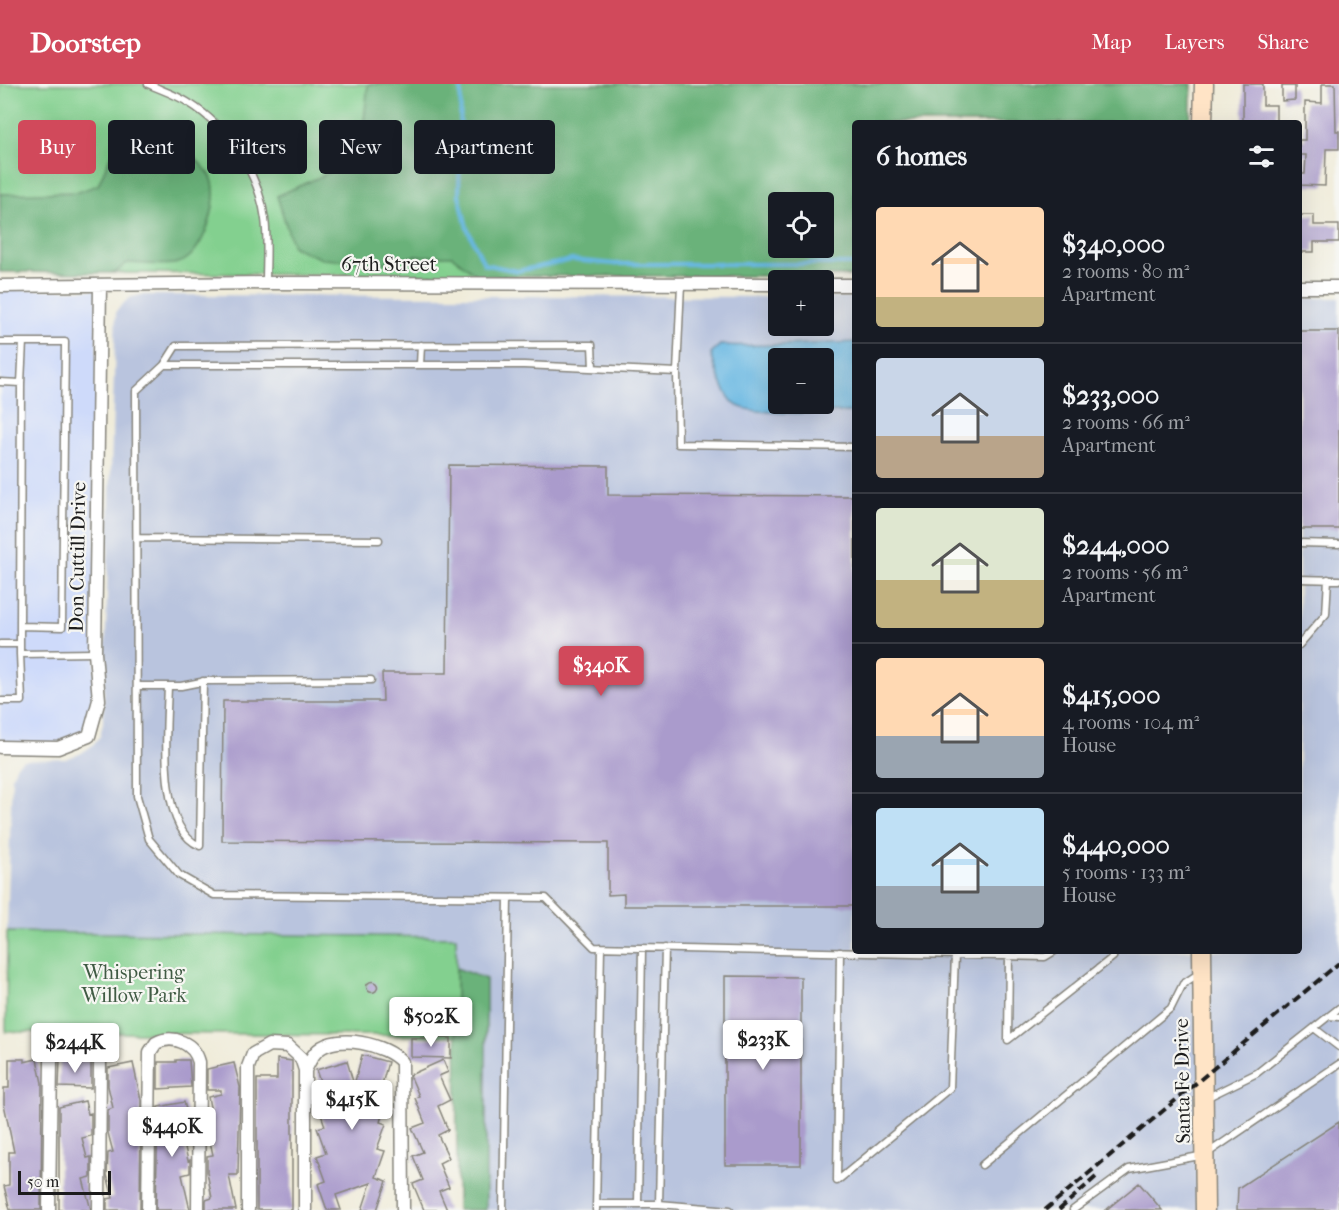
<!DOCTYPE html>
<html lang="en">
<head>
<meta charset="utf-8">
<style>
	:root { --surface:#171b24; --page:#20242c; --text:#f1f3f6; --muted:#9ea1a6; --line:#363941; --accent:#d1495b }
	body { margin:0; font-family:"IM FELL French Canon",serif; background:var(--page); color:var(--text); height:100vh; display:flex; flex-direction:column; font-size:22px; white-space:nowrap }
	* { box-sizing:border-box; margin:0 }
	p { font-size:20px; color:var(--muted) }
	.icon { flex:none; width:33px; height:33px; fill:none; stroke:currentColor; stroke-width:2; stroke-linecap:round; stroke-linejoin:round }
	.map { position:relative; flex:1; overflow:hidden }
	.side { position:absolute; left:852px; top:36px; width:450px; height:834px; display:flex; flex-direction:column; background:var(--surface); border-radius:6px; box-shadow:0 6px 24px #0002 }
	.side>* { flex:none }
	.hud { position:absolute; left:18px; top:36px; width:570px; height:54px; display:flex; gap:12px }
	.fabs { position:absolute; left:768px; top:108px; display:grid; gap:12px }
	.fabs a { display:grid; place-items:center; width:66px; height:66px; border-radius:6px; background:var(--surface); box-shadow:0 6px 24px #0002; font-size:30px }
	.scale { position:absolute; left:18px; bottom:15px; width:93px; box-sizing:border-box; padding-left:6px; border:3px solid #1c1c1c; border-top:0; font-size:16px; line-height:21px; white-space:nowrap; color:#1c1c1c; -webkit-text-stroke:4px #f6f6f2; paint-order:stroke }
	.price { position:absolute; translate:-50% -51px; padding:0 14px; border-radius:6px; background:#fff; color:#222; font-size:20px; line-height:39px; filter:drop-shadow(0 2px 3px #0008) }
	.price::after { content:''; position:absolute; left:50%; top:36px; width:18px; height:14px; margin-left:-9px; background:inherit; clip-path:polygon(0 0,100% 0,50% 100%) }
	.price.active { background:var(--accent); color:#fff }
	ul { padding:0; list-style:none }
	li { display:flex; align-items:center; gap:18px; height:150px; padding:0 24px }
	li+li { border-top:2px solid var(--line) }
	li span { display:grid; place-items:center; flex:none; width:168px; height:120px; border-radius:6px; color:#555 }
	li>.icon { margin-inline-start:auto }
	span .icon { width:72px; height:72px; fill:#fffc; stroke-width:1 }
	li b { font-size:26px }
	h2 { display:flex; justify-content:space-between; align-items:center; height:72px; padding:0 24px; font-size:26px }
	.tag { padding:0 21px; border-radius:6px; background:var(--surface); box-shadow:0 6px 24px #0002; font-size:21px; line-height:54px }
	.tag.active { background:var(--accent); color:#fff }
	header { display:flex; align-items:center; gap:36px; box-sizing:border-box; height:84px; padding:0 30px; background:var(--accent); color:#fff }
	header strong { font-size:28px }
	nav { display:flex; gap:33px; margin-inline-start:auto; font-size:21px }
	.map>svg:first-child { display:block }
	.built { fill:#cedafa }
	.industrial { fill:#b9c4de; fill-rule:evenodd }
	.green { fill:#83d08f; stroke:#507656; stroke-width:1.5; fill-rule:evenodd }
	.forest { fill:#6ab27a; stroke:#43674b; stroke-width:1.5; fill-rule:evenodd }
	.water { fill:#68b7e2; stroke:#426a7f; stroke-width:1.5; fill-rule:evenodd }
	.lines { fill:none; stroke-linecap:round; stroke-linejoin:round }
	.stream { stroke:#68b7e2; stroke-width:4 }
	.building { fill:#aa9bcc }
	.lane-casing { stroke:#86847b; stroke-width:9 }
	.street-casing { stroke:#86847b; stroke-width:15 }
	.secondary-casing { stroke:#86847b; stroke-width:21 }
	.lane { stroke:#fff; stroke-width:6 }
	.street { stroke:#fff; stroke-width:12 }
	.secondary { stroke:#ffe4c6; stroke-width:18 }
	.rail { stroke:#1c1c1c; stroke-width:4; stroke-dasharray:9 4.5; stroke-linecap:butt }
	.labels { text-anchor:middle; stroke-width:4.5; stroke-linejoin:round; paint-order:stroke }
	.street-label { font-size:20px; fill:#1c1c1c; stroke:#f6f6f2 }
	.park-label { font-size:20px; fill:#405b44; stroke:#f6f6f2 }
</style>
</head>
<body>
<header>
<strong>Doorstep</strong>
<nav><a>Map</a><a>Layers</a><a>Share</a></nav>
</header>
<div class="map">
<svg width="1339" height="1126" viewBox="0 0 1339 1126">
	<rect width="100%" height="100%" fill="#f6f6f2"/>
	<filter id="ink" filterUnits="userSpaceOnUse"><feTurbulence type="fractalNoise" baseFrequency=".0167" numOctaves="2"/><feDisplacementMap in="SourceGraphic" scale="12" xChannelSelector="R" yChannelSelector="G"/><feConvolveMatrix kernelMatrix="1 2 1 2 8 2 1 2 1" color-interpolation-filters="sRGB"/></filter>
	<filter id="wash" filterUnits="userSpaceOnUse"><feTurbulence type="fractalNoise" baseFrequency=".008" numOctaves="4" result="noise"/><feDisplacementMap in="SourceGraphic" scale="24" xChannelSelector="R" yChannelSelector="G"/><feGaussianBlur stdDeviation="1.35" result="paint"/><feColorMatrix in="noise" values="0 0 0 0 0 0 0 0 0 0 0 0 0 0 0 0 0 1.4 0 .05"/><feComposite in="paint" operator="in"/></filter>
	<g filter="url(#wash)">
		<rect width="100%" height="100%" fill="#f0ecda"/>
		<path class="built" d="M0 206H97L95 614 84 649 55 660 0 659Z"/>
		<path class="industrial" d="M141 211 778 213V242H824V213H855V867H1299V214H1339V1126H457L455 853 7 848 12 692 17 681 23 676 66 675 80 670 92 662 100 652 103 639 116 227 129 214ZM778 274H824V320H778Z"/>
		<path class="green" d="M0 0H1192L1190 39H855V192L350 191 0 188ZM778 118H824V164H778Z
			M7 848 456 853 457 952 6 948Z"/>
		<path class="forest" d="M368 0H1192L1190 39H855V192H478L452 172H414L383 179 322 175 293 163 277 112 331 88 362 55ZM778 118H824V164H778Z
			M148 64 188 67C195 75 205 83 210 91 223 112 203 174 178 179 163 183 143 179 127 179L115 189 0 188V110L78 108 98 101 111 71Z
			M456 884 486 895V1126H457Z"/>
		<path class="water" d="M855 258V328C832 328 749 333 735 320 724 311 714 282 711 269L720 261C766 263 810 260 855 258ZM778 274H824V320H778Z"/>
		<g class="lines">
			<path class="stream" d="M461 0 459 111 467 144 484 180 517 187 572 176 614 180H855"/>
		</g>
		<g id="blocks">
			<path class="building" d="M1243 0H1263V21H1276V39H1243Z
				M1322 0H1335L1336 47H1339V65H1326L1325 102 1299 101V90H1305L1306 71H1299V56H1305V18L1322 19Z
				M1282 2H1295V16L1282 17Z
				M1299 131H1314V141H1339V158H1314V168H1299Z
				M1299 247H1339V445H1299Z
				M449 381 608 382V411L855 412V822H624V810L608 811V759L222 757 223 617H383L382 589H447Z
				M725 892 801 893V1081H725Z
				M366.5 903a5.5 5.5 0 1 1 11 0a5.5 5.5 0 1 1-11 0Z
				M411 954H451V974L411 973Z
				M362 971 388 978 380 1008 388 1011 380 1038 386 1040 377 1065 385 1067 376 1093 387 1097 377 1126H362L371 1099 336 1111 341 1126H327L318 1100 326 1097 317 1072 326 1069 317 1044 325 1042 316 1016 325 1013 316 986 347 977 354 1001Z
				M9 975H24V978L37 975 42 999 41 1126H10L4 1102 9 1101V1068H14L4 1020V1004H9Z
				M277 975 292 977V1126H257V995H277Z
				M60 976 91 977V1004L59 1003Z
				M176 976H189L191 1003 158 1005V978H176Z
				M443 976 448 988 439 992 450 1016 438 1022 448 1046 438 1051 449 1074 439 1079 449 1103 439 1107 447 1126H424L413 1100 423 1096 413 1072 423 1068 412 1044 425 1039 415 1014 419 1012 410 991Z
				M133 979 141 1016 140 1126H107V1115L113 1114 107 1091 108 1069 113 1068 108 1049V1026L113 1024 108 1002V984Z
				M234 979 240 1003 238 1091H229L236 1126H206V1116L212 1114 207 1088V1072L213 1071 207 1044V1029L211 1028 208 1013 221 1010V1006H207V985Z
				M85 1017 88 1030 91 1029V1052L82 1054 87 1074 91 1073V1093L83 1095 91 1126H59V1023Z
				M184 1018 188 1033H190V1048L182 1050 188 1077 190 1076V1089L182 1091 190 1126H156L158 1023Z
				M1339 1038V1126H1237L1238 1104Z
				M1139 1099 1162 1126H1106Z"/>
		</g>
	</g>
	<g filter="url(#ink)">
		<use href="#blocks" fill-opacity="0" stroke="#86847b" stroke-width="1.5"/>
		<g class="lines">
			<g class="lane-casing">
				<path id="lane" d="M148 0C161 6 177 11 189 19 228 43 259 90 265 135 268 156 266 178 266 199
					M681 200 677 288 524 281H164L136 307 137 712 149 755 179 791 214 811 546 814 594 863 1045 873 1055 867
					M0 258H65L62 543 20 542V570L95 569
					M164 281 176 262 592 261 593 284
					M420 281 421 261
					M677 288 678 360 855 363
					M0 298 21 299 20 542
					M21 299 23 258
					M137 454 379 456
					M1299 459 1339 460
					M1299 495 1339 496
					M0 560H20
					M1299 561 1326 530 1328 495
					M137 602H181L206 597 371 596
					M168 602C167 640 156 745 200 762L203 597
					M0 617H22L20 570
					M642 864 638 1120H659L665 864
					M840 868 837 1097 950 1004 955 871
					M1009 872 1008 956 1113 873 1109 867
					M1329 932 1339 933
					M1314 944 1339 963
					M1206 1014 1257 989 1339 924
					M982 1081 1171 924 1183 900 1198 890
					M596 1120H638
					M659 1120 730 1126
					M503 1126 508 814
					M596 1126 601 863
					M1073 1126 1129 1085 1205 1071 1339 980"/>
			</g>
			<g class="street-casing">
				<path id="street" d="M824 201H855
					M0 202 266 199 778 200
					M1299 203H1339
					M0 663 58 664 89 652 99 616 95 569 100 202
					M49 1126 51 978C54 955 76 951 94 961L100 975 99 1126
					M148 1126 150 968 156 959C173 950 194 959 199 978L198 1126
					M248 1126V983L253 970 269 961 288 962 301 974 305 986C309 979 312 971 318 966 338 949 386 960 402 978L403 1126
					M305 1126V986"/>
			</g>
			<g class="secondary-casing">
				<path id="secondary" d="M1203 39 1204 0
					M1202 867 1205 1126"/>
			</g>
			<use href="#lane" class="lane"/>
			<use href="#street" class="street"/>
			<use href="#secondary" class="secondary"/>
			<path class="rail" d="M1045 1126 1339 879
				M1059 1126 1097 1092"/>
		</g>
	</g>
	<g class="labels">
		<g class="street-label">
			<text x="389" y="187">67th Street</text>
			<text transform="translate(77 473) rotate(-89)" y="7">Don Cuttill Drive</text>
			<text transform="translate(1182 997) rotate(-91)" y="7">Santa Fe Drive</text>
		</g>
		<g class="park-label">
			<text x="134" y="895">Whispering<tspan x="134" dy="23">Willow Park</tspan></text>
		</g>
	</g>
</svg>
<div class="fabs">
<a><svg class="icon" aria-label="locate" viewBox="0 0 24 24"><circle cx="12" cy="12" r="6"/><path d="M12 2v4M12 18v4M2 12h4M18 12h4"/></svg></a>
<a>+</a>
<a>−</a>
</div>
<div class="scale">50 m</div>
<b class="price active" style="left:601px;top:613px">$340K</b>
<b class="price" style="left:431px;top:964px">$502K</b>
<b class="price" style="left:763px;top:987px">$233K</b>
<b class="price" style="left:75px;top:990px">$244K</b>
<b class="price" style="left:352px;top:1047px">$415K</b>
<b class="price" style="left:172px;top:1074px">$440K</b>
<div class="hud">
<a class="tag active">Buy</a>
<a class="tag">Rent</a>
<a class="tag">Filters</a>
<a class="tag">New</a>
<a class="tag">Apartment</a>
</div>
<section class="side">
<h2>6 homes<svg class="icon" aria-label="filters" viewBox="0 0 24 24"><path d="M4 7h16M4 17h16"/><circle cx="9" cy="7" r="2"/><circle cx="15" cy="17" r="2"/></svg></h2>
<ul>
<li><span style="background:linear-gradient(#ffd9b3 75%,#c2b280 0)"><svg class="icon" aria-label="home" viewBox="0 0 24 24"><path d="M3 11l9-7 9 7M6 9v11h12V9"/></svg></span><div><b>$340,000</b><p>2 rooms · 80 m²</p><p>Apartment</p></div></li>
<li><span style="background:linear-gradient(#c9d6e8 65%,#b9a48a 0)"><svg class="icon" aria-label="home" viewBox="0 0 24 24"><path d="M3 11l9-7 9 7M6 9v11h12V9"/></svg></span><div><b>$233,000</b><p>2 rooms · 66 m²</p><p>Apartment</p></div></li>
<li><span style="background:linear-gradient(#dfe7d0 60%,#c2b280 0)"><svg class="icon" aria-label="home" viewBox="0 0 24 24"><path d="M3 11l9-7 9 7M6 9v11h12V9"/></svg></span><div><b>$244,000</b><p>2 rooms · 56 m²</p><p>Apartment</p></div></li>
<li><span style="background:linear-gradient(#ffd9b3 65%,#9aa5b1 0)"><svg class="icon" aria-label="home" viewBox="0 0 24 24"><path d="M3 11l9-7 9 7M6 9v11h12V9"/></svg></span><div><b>$415,000</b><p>4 rooms · 104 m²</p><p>House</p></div></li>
<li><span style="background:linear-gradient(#bfe0f5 65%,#9aa5b1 0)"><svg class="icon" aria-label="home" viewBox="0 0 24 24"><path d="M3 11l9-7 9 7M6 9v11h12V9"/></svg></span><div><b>$440,000</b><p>5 rooms · 133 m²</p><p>House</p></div></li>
</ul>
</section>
</div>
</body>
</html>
